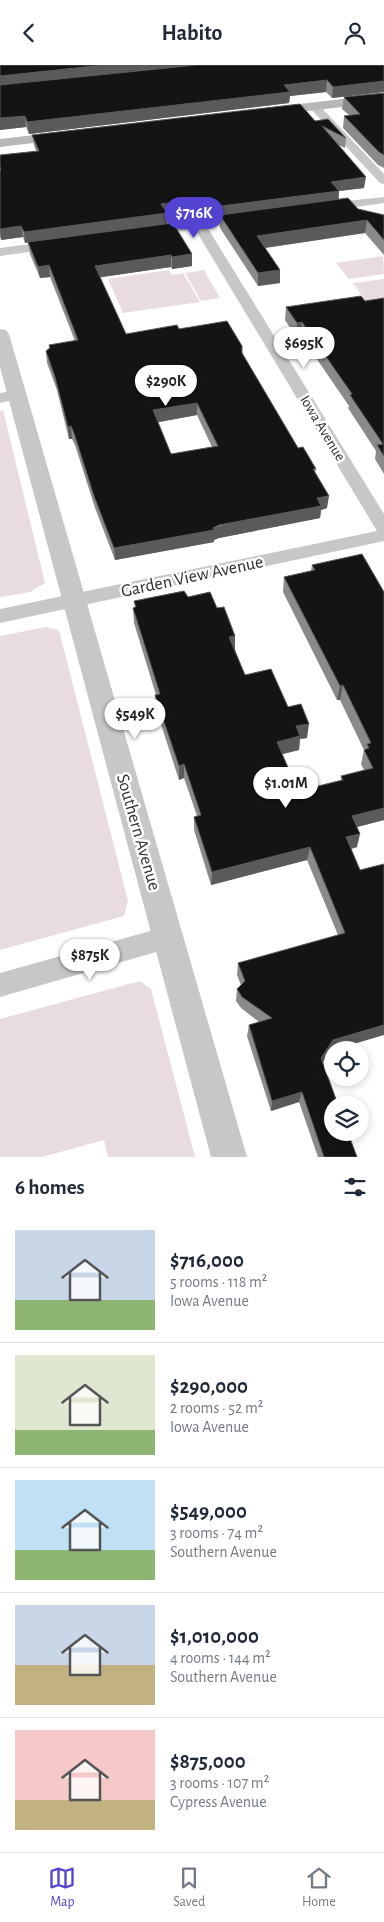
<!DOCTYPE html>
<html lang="en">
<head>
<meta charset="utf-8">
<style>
	:root { --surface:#fff; --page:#f2f2f3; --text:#1f2937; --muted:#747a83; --line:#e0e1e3; --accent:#5243d0 }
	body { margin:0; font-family:"Alegreya Sans",sans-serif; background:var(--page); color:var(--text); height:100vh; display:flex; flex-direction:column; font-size:19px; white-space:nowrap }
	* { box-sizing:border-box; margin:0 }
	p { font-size:16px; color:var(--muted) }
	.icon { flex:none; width:28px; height:28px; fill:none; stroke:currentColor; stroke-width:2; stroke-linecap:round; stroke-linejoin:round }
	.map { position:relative; height:1092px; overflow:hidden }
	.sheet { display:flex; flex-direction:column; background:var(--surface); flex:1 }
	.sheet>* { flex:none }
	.fabs { position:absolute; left:324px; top:976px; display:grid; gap:10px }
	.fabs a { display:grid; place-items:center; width:45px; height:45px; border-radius:50%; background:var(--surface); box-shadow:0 2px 8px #0003; font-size:25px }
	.price { position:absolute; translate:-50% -42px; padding:0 11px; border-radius:18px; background:#fff; color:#222; font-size:16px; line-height:32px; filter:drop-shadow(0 1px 2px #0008) }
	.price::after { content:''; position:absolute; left:50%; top:30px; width:15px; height:11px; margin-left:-8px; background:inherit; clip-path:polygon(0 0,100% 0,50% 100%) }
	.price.current { background:var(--accent); color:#fff }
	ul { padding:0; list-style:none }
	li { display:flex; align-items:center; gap:15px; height:125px; padding:0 15px }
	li+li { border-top:1px solid var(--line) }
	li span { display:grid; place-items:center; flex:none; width:140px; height:100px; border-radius:0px; color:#555 }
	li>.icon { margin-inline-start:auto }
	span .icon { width:60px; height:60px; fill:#fffc; stroke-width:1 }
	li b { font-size:21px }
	h2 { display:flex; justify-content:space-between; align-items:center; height:60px; padding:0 15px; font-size:21px }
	header { display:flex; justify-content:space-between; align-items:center; height:65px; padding:0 15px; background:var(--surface); font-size:22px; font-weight:700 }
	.tabs { display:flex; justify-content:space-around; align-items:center; height:70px; border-top:1px solid var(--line); background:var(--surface); font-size:14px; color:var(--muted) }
	.tabs a { display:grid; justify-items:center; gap:2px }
	.tabs .current { color:var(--accent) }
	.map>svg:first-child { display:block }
	.green { fill:#e9dce1 }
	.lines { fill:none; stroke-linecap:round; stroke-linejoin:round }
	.minor { fill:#c7c7c7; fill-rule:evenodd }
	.tertiary { fill:#c7c7c7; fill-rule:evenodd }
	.secondary { fill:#b7b7b7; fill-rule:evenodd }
	.wall { fill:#8a8a8a; fill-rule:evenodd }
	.shaded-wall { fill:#5a5a5a }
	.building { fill:#141414; stroke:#5a5a5a; fill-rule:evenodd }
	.labels { text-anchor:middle; stroke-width:5; stroke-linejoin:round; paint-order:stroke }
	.far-street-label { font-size:15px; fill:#2d2d2d; stroke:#fff }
	.street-label { font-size:18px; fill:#2d2d2d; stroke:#fff }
</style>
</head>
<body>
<header><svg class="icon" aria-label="back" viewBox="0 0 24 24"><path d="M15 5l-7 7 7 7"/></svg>Habito<svg class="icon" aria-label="person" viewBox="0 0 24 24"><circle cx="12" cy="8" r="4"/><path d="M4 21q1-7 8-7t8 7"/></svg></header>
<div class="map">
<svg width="384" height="1092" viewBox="0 0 384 1092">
	<rect width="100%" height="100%" fill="#fff"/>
	<path class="green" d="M383 191 384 209 349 214 336 198Z
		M169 205 172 210 183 208 200 237 123 248 108 214Z
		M204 205 220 233 201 236 185 208Z
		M384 214V233L366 236 353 218Z
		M3 345 45 518 30 527 0 532V346Z
		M46 562 59 565 128 836 124 851 0 885V571Z
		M140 916 151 924 195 1092H108L104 1075 42 1092H0V954Z"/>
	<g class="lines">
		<path class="minor" d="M314 38 318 39 384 109V119L380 118 310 43 309 41Z
			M384 132V138L328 146 322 142 328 138Z
			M244 150 250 154 248 157 207 162 384 449V476L0 558V544L377 466 195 164 152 170 146 166 152 162Z
			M53 176 59 180 57 183 0 191V183Z
			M17 325 22 327 25 330 22 333 0 338V328Z
			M168 861 177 865 180 873 177 881 0 932V908Z"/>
		<path class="tertiary" d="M0 264 6 265 9 269 247 1092H211L0 302Z"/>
		<path class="secondary" d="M384 29V37L266 51 261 50 259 47 261 44 266 43Z
			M69 66 74 67 76 70 74 73 0 82V74Z"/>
	</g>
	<path class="wall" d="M0 0H384V27L332 33 326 27 290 31 289 38 29 69 26 62 0 65Z
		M384 28V103L378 100 343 63 344 51 349 50 342 44 344 32Z
		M315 56 346 73 345 83 338 80 364 123 339 126V134L358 144 384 150V190L365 168 265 183 280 205V218L258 221 220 163V152L213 153 207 144 167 149V158L192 201 172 204 171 202 100 212 126 269 179 264 242 288 298 383 316 404 315 408 327 443 321 445 320 453 219 473 214 475V477L115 495 95 443 75 380 72 374H69L57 325 47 298 46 286 49 283V280L75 276 50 212 40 213 30 189 28 177 25 178 23 172 1 175 0 170V90L36 86 34 80 32 70ZM197 350 212 382 171 389 158 357Z
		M384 233V409L375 394 376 386 348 343 349 341 301 271 296 272 285 255 286 242 365 236Z
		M312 500 384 527V755L357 762V782L351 784 360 805 330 986 323 997 357 1092H318L299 1037 271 1046 247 971 249 960 259 957 241 943 236 936 237 924 241 920 237 910 238 898 338 870 307 795 211 820 194 765V752L197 751 184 713 179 715 156 644 155 630H156L134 558 133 543H135L134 536 188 532 217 543 235 571V585L245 610 288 642 307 673 300 674 299 685 282 689 298 726 341 715V711L364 705 361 699 364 685 340 635H337L283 527 284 512 311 506Z"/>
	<path class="shaded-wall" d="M104 0H211L0 22V11Z
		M327 15 326 27 290 31 289 38 29 69 27 57 284 20Z
		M384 16V27L332 33 333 22Z
		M25 51 26 62 0 65V53Z
		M366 112 364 123 339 126 338 136 220 150V152L213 153V142L331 117Z
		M207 133V144L167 149V159L25 178 24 167 161 139Z
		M367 155 365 168 257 184V171Z
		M21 161 23 172 1 175 0 164Z
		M192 189V201L172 204V192Z
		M171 190V202L96 213 95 201Z
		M49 200 50 212 40 213 38 202Z
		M280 205V218L258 221V208Z
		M302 257 301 271 296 272 297 258Z
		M197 338V350L154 358 153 345Z
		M71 361 72 374H69L68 362Z
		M329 431 327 443 321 445 320 453 219 473 214 475V477L115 495 114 483 213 463 317 433Z
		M235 571V586L229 572Z
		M343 620 340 635H337L340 621Z
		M309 659 307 673 300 674 299 685 275 691 277 677 296 661Z
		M184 699V713L179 715V701Z
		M384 743V755L349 764 352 751Z
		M360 769 357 782 343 786 346 772Z
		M310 782 307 795 211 820 212 807Z
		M384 960V970L330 986 319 1004 321 993 333 975Z
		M302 1027 299 1037 271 1046 272 1036Z"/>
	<path class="building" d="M0 0H104L0 11Z
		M197 0H384V16L333 22 327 15 284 20 290 27 27 57 25 51 0 53V20Z
		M384 28V90L379 87 344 51 360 49 344 32Z
		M300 39 315 56 328 54 346 73 322 61 366 112 331 117 339 126 213 142 207 133 161 139 167 148 24 167 21 161 0 164V105H1L0 101V90L39 86 32 70Z
		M348 133 358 144 384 150V175L367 155 257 171 280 205 258 208 220 150Z
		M173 158 192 189 172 192 171 190 95 201 126 269 177 260 179 264 227 256 242 281V288L298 383 303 382 316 404H313L329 431 317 433 321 441 219 460 213 463 214 465 114 483 94 431 74 368 71 361 68 362 55 312 46 286 50 283 49 280 78 275 49 200 38 202 28 177ZM197 338 218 381 171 389 153 345Z
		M361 231 365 236 384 233V391L377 380 383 379 350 330 352 329 302 257 297 258 286 242Z
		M362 489 384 527V743L352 751 360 769 346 772 360 805 384 799V960L333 975 321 993 338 1040H332V1068H348L357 1092H324L302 1027 272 1036 249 960 272 953 242 932 237 924 245 916 238 898 345 868 310 782 212 807 194 752 201 750 184 699 179 701 155 630 160 629 133 543 136 542 134 536 184 526 188 532 210 527 217 543 224 542 235 571 229 572 245 610 271 604 288 642 301 639 309 659 296 661 300 671 277 677 298 726 343 715 341 711 373 703 364 685 369 683 367 679 371 678 343 620 340 621 284 512 315 505 312 500Z"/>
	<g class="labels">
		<g class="far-street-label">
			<text transform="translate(323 363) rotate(59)" y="5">Iowa Avenue</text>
		</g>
		<g class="street-label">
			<text transform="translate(192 511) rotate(-12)" y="6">Garden View Avenue</text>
			<text transform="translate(139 767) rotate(74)" y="6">Southern Avenue</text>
		</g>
	</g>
</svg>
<div class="fabs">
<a><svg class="icon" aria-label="locate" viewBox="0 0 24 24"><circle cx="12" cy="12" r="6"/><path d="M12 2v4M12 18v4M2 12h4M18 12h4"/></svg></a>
<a><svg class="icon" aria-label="layers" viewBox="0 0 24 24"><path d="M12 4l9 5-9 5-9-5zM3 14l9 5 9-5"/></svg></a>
</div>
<b class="price current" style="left:194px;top:174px">$716K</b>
<b class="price" style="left:304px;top:304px">$695K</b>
<b class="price" style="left:166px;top:342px">$290K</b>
<b class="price" style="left:135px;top:675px">$549K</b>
<b class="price" style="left:286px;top:744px">$1.01M</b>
<b class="price" style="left:90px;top:916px">$875K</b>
</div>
<section class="sheet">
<h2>6 homes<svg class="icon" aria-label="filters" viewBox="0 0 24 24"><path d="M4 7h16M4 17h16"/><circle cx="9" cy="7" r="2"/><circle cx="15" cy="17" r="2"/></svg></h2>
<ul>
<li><span style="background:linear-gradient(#c9d6e8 70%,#8fb573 0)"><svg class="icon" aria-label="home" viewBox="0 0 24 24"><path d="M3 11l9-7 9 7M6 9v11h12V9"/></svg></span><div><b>$716,000</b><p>5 rooms · 118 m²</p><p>Iowa Avenue</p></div></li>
<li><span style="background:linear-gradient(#dfe7d0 75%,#8fb573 0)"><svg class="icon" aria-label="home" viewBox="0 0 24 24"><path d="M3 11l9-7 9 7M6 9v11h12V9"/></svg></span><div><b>$290,000</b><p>2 rooms · 52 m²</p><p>Iowa Avenue</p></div></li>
<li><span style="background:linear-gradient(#bfe0f5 70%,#8fb573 0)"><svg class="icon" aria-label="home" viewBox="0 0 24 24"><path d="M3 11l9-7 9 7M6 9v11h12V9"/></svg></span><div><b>$549,000</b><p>3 rooms · 74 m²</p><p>Southern Avenue</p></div></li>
<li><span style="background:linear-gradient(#c9d6e8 60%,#c2b280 0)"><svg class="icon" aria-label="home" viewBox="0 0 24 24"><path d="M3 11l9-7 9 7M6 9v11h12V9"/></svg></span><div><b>$1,010,000</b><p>4 rooms · 144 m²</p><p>Southern Avenue</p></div></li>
<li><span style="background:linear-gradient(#f6c9c9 70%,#c2b280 0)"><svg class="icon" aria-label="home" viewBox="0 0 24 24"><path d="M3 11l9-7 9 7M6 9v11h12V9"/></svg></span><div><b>$875,000</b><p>3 rooms · 107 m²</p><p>Cypress Avenue</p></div></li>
</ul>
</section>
<nav class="tabs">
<a class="current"><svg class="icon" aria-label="map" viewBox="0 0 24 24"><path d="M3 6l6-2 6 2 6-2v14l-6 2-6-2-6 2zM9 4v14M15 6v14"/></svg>Map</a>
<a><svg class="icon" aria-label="saved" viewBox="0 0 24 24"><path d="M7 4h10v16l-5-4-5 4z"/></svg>Saved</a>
<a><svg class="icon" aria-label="home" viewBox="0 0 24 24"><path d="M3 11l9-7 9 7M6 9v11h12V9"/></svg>Home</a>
</nav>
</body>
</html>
